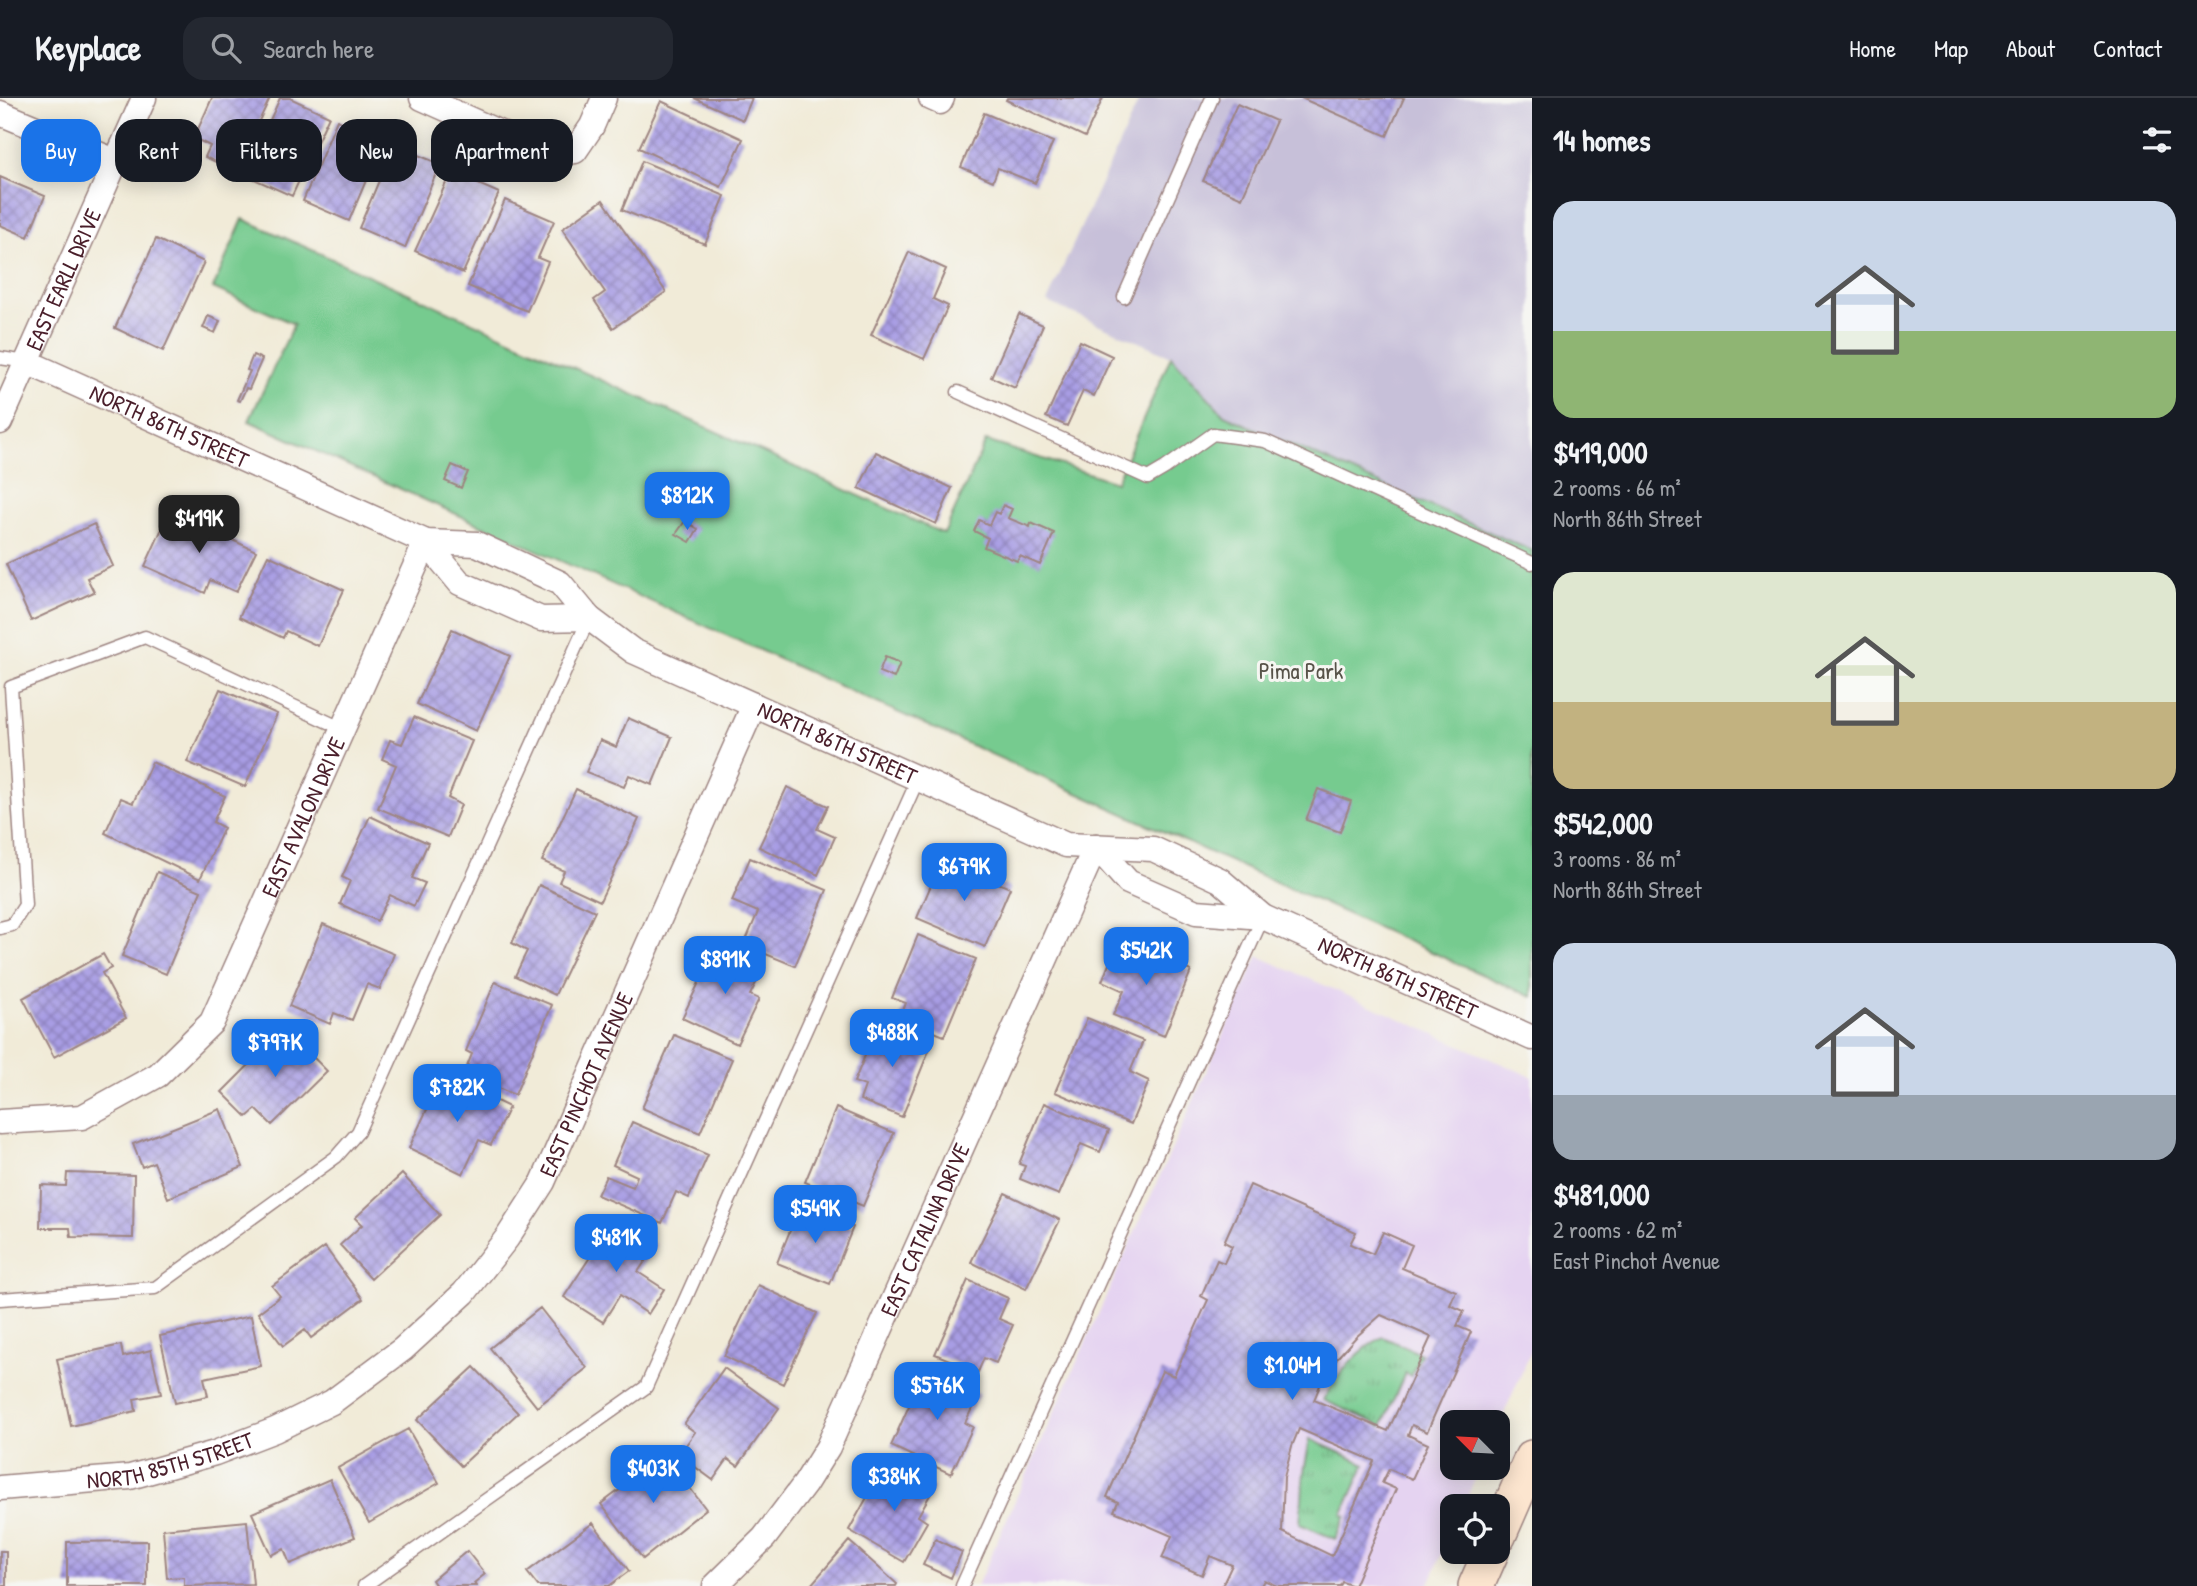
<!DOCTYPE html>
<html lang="en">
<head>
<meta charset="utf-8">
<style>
	:root { --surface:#171b24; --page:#242831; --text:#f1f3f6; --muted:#9ea1a6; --line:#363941; --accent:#1a73e8 }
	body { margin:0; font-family:"Patrick Hand",sans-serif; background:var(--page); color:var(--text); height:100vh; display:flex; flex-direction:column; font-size:26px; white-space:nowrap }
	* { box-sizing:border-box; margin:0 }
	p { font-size:23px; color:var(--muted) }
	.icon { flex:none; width:38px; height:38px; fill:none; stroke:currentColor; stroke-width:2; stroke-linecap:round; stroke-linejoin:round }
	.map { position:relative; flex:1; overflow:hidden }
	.panel { display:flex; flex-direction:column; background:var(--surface); width:665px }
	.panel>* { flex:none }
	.hud { position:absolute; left:21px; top:21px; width:665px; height:63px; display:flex; gap:14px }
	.needle { width:46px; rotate:294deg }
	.buttons { position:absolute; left:1440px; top:1312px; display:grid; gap:14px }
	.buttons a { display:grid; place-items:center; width:70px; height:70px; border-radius:14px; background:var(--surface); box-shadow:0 4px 18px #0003; font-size:35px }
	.price { position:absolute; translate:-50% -60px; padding:0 16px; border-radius:14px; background:var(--accent); color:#fff; font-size:23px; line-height:46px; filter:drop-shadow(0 2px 4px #0008) }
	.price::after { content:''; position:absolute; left:50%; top:42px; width:21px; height:16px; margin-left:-10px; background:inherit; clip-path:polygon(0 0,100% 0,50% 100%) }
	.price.current { background:#222; color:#fff }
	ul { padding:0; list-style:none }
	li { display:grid; align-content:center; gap:14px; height:371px; padding:0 21px }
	li span { display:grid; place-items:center; height:217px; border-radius:21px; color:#555 }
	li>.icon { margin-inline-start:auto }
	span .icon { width:126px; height:126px; fill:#fffc; stroke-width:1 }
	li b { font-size:30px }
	h2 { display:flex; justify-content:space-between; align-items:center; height:84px; padding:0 21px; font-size:30px }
	.chip { padding:0 24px; border-radius:21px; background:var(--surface); box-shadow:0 4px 18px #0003; font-size:24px; line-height:63px }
	.chip.current { background:var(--accent); color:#fff }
	header { display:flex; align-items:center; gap:42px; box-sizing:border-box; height:98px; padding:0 35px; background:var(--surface); border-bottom:2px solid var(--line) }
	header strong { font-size:33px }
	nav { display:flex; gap:38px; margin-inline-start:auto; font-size:24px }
	.search { width:490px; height:63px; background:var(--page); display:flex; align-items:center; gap:18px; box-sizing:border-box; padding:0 24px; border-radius:21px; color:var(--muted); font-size:26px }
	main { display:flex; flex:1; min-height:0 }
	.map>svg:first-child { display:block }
	.built { fill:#e5d3f1 }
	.industrial { fill:#c7c0d9 }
	.grass { fill:url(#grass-tufts); stroke:#60755d; stroke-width:2 }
	.park { fill:#76cb8f; stroke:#60755d; stroke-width:2 }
	.building { fill:url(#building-cross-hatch); fill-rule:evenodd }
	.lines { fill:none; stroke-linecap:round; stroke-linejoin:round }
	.service-casing { stroke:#9e8582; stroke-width:15 }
	.minor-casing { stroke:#9e8582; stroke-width:27 }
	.secondary-casing { stroke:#9e8582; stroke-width:38 }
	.service { stroke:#fff; stroke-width:12 }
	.minor { stroke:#fff; stroke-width:24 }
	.secondary { stroke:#fce5cf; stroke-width:35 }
	.labels { text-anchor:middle; stroke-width:6; stroke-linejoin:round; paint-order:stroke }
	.street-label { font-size:23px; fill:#4a1f2b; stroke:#f6f6f2 }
	.park-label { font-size:23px; fill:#575349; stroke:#f6f6f2 }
</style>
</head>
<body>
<header>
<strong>Keyplace</strong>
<div class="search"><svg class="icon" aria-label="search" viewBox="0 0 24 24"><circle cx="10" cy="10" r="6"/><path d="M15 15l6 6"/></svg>Search here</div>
<nav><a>Home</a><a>Map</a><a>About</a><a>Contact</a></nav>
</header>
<main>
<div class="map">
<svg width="1532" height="1488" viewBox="0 0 1532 1488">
	<defs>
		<pattern id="grass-tufts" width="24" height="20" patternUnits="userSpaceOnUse" patternTransform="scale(1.75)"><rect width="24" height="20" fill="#76cb8f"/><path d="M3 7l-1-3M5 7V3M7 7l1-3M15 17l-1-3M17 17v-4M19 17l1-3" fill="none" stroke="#63a475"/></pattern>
		<pattern id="building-cross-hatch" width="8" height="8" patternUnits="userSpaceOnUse" patternTransform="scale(1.75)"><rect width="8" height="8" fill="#a89de4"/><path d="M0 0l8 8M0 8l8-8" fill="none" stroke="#8b7fb9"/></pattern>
	</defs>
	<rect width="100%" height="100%" fill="#f6f6f2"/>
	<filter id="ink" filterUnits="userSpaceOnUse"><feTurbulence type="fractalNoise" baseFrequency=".0143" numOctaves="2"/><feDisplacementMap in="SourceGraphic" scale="14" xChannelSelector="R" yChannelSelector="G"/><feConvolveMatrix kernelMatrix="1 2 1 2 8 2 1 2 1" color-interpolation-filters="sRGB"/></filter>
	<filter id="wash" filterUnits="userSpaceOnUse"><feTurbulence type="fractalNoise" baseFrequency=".00686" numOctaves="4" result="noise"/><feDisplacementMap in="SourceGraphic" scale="28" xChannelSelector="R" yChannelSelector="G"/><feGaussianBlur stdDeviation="1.57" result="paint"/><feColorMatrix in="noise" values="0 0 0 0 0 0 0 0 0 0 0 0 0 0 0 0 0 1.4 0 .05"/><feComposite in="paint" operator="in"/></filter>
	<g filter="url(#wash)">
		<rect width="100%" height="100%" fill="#f1ebd8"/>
		<path class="built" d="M1258 858 1532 979V1251L1498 1329V1325H1452V1370H1480L1463 1409H1452V1433L1428 1488H977Z"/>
		<path class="industrial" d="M1140 0H1532V453L1224 317 1171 258 1047 204Z"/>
		<path class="grass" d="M1383 1239 1421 1256 1411 1278 1405 1275 1382 1328 1323 1302C1338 1276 1356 1253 1383 1239Z
			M1310 1341 1365 1366 1342 1417 1346 1418 1335 1441 1300 1426 1304 1374Z"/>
		<path class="park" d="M243 121 944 436 986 343 1116 384 1171 258 1224 317 1532 453V899L249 323 294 226 213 190Z"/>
		<g id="blocks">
			<path class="building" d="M212 0H270L235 73 205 59 210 48 194 40Z
				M280 0H290L329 18 292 98 245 77Z
				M694 0H752L743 22Z
				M1007 0H1103L1085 39 1006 2Z
				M1301 0H1404L1387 38Z
				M661 3 743 41 721 89 639 50Z
				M1237 6 1276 23 1242 100 1203 83Z
				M984 15 1053 44 1035 85 998 70 993 83 961 69Z
				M337 22 383 42 349 123 303 103Z
				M394 47 440 66 405 150 359 130Z
				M642 63 725 98 705 146 622 112Z
				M451 74 499 95 463 175 415 153Z
				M0 79 45 98 28 139 0 127Z
				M505 102 554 123 538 160 548 164 527 213 468 188Z
				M603 102 666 194 613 230 594 202 605 194 562 131Z
				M156 141 204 164 163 253 115 230Z
				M909 154 946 171 933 201 948 208 924 261 871 237Z
				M1019 216 1043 227 1015 290 991 279Z
				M208 218 220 223 215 235 203 230Z
				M1080 243 1112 258 1094 298 1083 293 1067 328 1046 319Z
				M253 257 262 261 249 291 246 290 240 303 237 302 250 273 247 272Z
				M876 354 952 390 936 426 859 390Z
				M452 367 468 374 461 390 445 383Z
				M1003 407 1012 411 1008 420 1030 429 1031 425 1054 435 1040 467 1020 458 1017 463 984 449 988 440 974 433 979 422 989 427 995 414 999 416Z
				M170 413 256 453 236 494 210 482 205 495 145 468Z
				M685 423 698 431 690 444 676 436Z
				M94 426 113 468 87 480 94 494 31 523 6 466Z
				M268 457 344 492 318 548 286 533 283 540 239 519Z
				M452 531 510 558 476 633 417 606Z
				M885 559 900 565 894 580 879 574Z
				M220 591 277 616 245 689 187 664Z
				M414 619 472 643 448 700 461 707 448 739 378 710 396 667 382 661 390 642 402 646Z
				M628 620 672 639 652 687 629 677 624 689 586 674 600 642 616 649Z
				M152 664 225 698 213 724 224 730 200 781 105 735 121 700 133 705Z
				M787 689 828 708 817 731 835 739 818 777 759 749Z
				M576 691 639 721 600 803 559 784 564 773 542 763Z
				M1318 691 1351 703 1340 734 1306 722Z
				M370 718 428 745 412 780 425 785 414 808 390 797 377 823 340 806 350 783 342 779Z
				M750 760 827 792 795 868 744 847 758 814 732 803Z
				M942 761 1010 790 985 849 917 820Z
				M157 774 201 793 166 876 122 858Z
				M539 787 595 813 555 897 515 878 527 853 512 845Z
				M323 826 394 856 380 891 367 886 352 922 334 915 330 926 289 908Z
				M918 837 976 861 944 938 900 920 906 905 892 900Z
				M1119 842 1191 873 1164 938 1113 917 1124 893 1102 883Z
				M716 849 763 871 750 897 759 901 737 946 682 920Z
				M103 856 111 870 102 875 126 920 54 959 23 900Z
				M495 884 552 907 515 997 464 976 472 956 466 953Z
				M1087 920 1143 943 1130 974 1149 983 1131 1026 1055 994Z
				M879 924 932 945 902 1019 860 1002 865 988 854 984Z
				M285 931 327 973 272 1027 256 1011 247 1019 222 994Z
				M674 937 732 961 700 1035 642 1010Z
				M443 977 509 1009 491 1047 479 1042 463 1076 409 1050Z
				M1044 1005 1109 1032 1100 1054 1081 1046 1059 1097 1020 1081 1025 1068 1019 1066Z
				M836 1010 894 1035 863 1108 805 1084Z
				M220 1011 243 1069 168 1100 154 1064 142 1069 133 1046Z
				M632 1024 708 1057 689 1100 676 1094 662 1125 597 1097 606 1078 633 1089 637 1078 613 1067Z
				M67 1075 134 1077 133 1140 71 1139 70 1130H40L41 1087 66 1088Z
				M402 1076 440 1117 371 1181 340 1147 362 1127 355 1120Z
				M1250 1087 1356 1134 1350 1146 1373 1156 1383 1134 1412 1147 1402 1170 1456 1193 1450 1207 1464 1213 1457 1228 1471 1234 1427 1334 1412 1327 1408 1337 1428 1346 1412 1381 1389 1371 1382 1385 1396 1391 1354 1488 1342 1484 1340 1488H1277L1264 1482 1261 1488H1222L1232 1467 1210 1458 1202 1477 1162 1460 1172 1438 1114 1413 1118 1404 1107 1399 1162 1273 1174 1278 1208 1202 1201 1198 1217 1162 1224 1165 1232 1148 1224 1144ZM1381 1217 1431 1239 1388 1333 1314 1302 1323 1280 1338 1259 1356 1239ZM1299 1331 1374 1363 1332 1458 1282 1434 1284 1379 1292 1348Z
				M1005 1095 1060 1122 1026 1191 971 1164Z
				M800 1108 853 1129 830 1186 777 1165Z
				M615 1121 656 1147 638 1174 664 1191 648 1216 620 1197 603 1224 564 1199Z
				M325 1149 363 1201 311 1240 305 1232 283 1248 258 1215 280 1198 272 1188Z
				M968 1182 1008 1200 999 1221 1013 1227 996 1265 984 1260 978 1274 935 1256Z
				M758 1187 817 1215 783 1286 724 1258Z
				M540 1210 587 1270 537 1309 490 1250Z
				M251 1218 261 1268 204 1280 208 1298 175 1305 160 1238Z
				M121 1247 123 1259 151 1252 161 1296 134 1301 136 1313 71 1328 57 1261Z
				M474 1269 518 1315 461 1368 417 1322Z
				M724 1270 779 1310 738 1368 728 1361 713 1382 679 1357 695 1334 684 1326Z
				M925 1272 979 1296 965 1325 973 1329 951 1376 891 1348Z
				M408 1331 439 1385 369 1425 338 1370Z
				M659 1350 706 1411 643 1461 601 1406 638 1378 633 1371Z
				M892 1365 934 1390 918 1418 927 1424 904 1464 849 1432 870 1394 874 1397Z
				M330 1381 355 1439 290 1466 284 1451 271 1457 252 1415Z
				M247 1423 253 1486 184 1488V1479L167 1480 163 1431Z
				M593 1425 629 1473 609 1488H538L527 1474Z
				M935 1441 962 1454 951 1480 923 1467Z
				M147 1443V1488H67V1444Z
				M849 1443 897 1486 896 1488H810Z
				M0 1453H6V1488H0Z
				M467 1453 485 1476 474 1485 476 1488H436L432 1482Z"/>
		</g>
	</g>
	<g filter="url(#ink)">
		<use href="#blocks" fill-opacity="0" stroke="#9e8582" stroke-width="2"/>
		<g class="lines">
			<g class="service-casing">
				<path id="service" d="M1124 199 1212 0
					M0 260 27 264
					M958 294 1148 380 1165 370 1213 336 1265 343 1532 465
					M0 830 12 827 25 807 11 589 145 539 343 631
					M0 1201 155 1190 336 1059 358 1034 589 520
					M364 1488 646 1289 918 681
					M962 1488 1263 819"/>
			</g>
			<g class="minor-casing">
				<g id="minor">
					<path d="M422 0 547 56 575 53 592 28 604 0"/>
					<path d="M931 0 940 4 942 0"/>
					<path d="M0 15 115 63"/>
					<path id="s1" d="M27 264 426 444 477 446 560 485 589 520 633 553 1066 747 1153 751 1220 782 1263 819 1532 940"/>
					<path id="s2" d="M0 324 144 0"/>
					<path d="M426 444 460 485 541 521 589 520"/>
					<path d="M1096 748 1128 784 1196 814 1263 819"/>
					<path id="s3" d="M0 1024 82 1019 158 977 212 924 426 444"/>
					<path id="s4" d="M0 1390 130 1379 215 1355 275 1332 332 1304 403 1251 464 1195 507 1140 543 1084 754 607"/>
					<path id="s5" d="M715 1488 764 1440 805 1386 828 1349 1096 748"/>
				</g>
			</g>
			<g class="secondary-casing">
				<path id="secondary" d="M1498 1438 1532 1360
					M1476 1488 1491 1454"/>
			</g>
			<use href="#service" class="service"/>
			<use href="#minor" class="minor"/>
			<use href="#secondary" class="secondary"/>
		</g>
	</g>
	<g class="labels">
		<g class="street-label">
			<text dy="8" stroke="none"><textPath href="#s2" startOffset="156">EAST EARLL DRIVE</textPath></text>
			<text dy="8" stroke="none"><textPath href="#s1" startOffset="156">NORTH 86TH STREET</textPath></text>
			<text dy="8" stroke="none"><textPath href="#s1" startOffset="905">NORTH 86TH STREET</textPath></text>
			<text dy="8" stroke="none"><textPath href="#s3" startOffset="469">EAST AVALON DRIVE</textPath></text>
			<text dy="8" stroke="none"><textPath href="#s1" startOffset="1521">NORTH 86TH STREET</textPath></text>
			<text dy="8" stroke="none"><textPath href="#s4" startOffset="761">EAST PINCHOT AVENUE</textPath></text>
			<text dy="8" stroke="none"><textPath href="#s5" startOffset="418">EAST CATALINA DRIVE</textPath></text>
			<text dy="8" stroke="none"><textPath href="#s4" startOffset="173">NORTH 85TH STREET</textPath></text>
		</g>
		<g class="park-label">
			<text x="1301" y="581">Pima Park</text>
		</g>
	</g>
</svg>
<div class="buttons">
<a><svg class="needle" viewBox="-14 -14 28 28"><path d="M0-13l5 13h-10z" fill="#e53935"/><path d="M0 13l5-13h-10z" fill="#9ea1a6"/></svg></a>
<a><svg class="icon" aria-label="locate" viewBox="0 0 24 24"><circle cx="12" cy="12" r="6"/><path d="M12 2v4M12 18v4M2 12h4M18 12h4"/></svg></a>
</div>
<b class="price" style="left:687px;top:434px">$812K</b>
<b class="price current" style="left:199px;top:457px">$419K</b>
<b class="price" style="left:964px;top:805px">$679K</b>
<b class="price" style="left:1146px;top:889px">$542K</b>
<b class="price" style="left:725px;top:898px">$891K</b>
<b class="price" style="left:892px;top:971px">$488K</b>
<b class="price" style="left:275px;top:981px">$797K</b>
<b class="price" style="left:457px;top:1026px">$782K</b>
<b class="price" style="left:815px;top:1147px">$549K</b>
<b class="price" style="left:616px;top:1176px">$481K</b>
<b class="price" style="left:1292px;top:1304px">$1.04M</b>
<b class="price" style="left:937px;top:1324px">$576K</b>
<b class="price" style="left:653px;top:1407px">$403K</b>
<b class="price" style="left:894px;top:1415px">$384K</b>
<div class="hud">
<a class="chip current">Buy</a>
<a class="chip">Rent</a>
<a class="chip">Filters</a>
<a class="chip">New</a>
<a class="chip">Apartment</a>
</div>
</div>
<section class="panel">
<h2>14 homes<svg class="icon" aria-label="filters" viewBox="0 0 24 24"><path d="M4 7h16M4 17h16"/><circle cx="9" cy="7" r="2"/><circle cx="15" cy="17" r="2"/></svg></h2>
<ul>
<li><span style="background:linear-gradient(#c9d6e8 60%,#8fb573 0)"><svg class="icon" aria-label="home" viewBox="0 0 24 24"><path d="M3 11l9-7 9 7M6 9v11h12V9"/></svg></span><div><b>$419,000</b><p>2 rooms · 66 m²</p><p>North 86th Street</p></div></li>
<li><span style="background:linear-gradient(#dfe7d0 60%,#c2b280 0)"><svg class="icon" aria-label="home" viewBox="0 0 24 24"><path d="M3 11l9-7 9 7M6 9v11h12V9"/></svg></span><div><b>$542,000</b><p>3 rooms · 86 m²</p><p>North 86th Street</p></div></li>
<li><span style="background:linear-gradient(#c9d6e8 70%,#9aa5b1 0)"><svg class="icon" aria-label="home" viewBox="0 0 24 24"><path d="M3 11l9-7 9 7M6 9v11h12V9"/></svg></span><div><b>$481,000</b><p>2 rooms · 62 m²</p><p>East Pinchot Avenue</p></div></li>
</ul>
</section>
</main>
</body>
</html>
